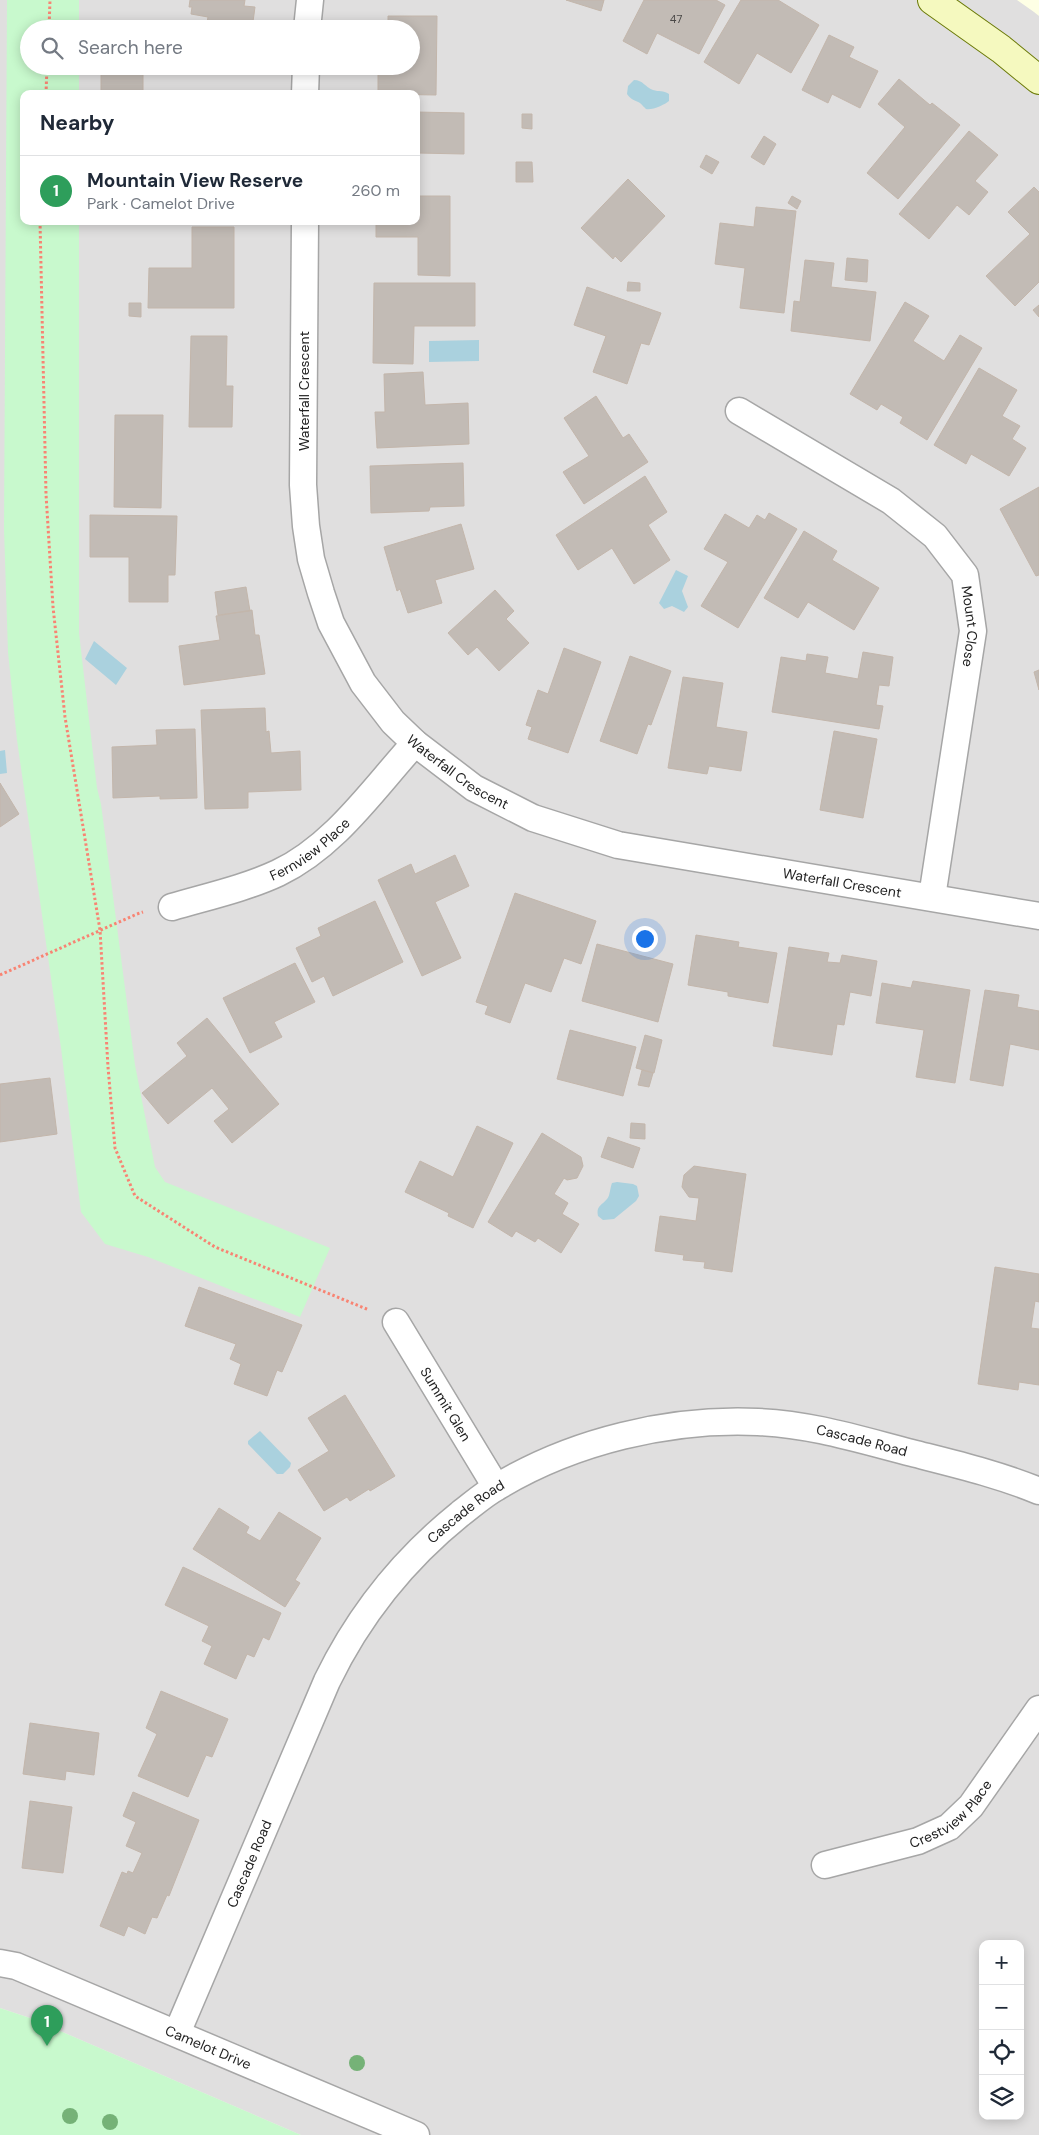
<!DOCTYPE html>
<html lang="en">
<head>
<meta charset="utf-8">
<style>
	body { margin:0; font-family:"DM Sans",sans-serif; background:#f6f6f7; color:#1f2937 }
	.controls { position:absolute; right:15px; bottom:15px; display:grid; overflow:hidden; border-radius:10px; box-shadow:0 2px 12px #0003 }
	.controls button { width:45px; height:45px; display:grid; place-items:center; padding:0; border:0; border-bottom:1px solid #e0e1e3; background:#fff; color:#1f2937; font:25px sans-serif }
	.you { position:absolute; left:644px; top:938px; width:18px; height:18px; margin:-12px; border:4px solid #fff; border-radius:50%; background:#1a73e8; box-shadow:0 0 0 8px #1a73e833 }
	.badge { display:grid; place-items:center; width:32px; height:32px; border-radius:50%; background:#d00803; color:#fff; font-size:16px; font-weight:700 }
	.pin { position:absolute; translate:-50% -41px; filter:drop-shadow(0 1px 2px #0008) }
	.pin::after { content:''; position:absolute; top:26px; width:18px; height:15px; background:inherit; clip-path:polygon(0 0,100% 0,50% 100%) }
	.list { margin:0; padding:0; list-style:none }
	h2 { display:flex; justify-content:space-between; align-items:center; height:65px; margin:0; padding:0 20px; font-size:21px }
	h2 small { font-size:16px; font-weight:400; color:#747a83 }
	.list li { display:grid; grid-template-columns:32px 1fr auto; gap:15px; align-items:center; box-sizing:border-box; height:70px; padding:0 20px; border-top:1px solid #e0e1e3 }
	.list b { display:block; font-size:19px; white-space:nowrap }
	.list p { margin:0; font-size:16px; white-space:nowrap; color:#747a83 }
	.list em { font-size:16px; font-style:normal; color:#747a83 }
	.icon { flex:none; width:28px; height:28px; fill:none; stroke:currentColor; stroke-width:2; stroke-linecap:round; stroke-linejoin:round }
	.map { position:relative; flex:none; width:1039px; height:2135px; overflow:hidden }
	.search { position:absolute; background:#fff; box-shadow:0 2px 12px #0003; left:20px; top:20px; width:400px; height:55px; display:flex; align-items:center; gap:12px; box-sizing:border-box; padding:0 18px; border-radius:28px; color:#747a83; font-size:19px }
	.panel { position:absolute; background:#fff; box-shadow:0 2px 12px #0003; left:20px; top:90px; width:400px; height:135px; border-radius:10px }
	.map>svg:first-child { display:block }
	.residential { fill:#e0dfdf; fill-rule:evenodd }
	.education { fill:#feffe5 }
	.park { fill:#c8f9cd }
	.water { fill:#aad1de }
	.building { fill:#c2bbb5; stroke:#c3b6ab }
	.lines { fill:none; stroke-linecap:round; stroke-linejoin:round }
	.street-casing { stroke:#a6a6a6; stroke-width:29 }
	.secondary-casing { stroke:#6b7a07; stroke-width:30 }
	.path { stroke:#f88473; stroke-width:3; stroke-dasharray:2.5 2.5; stroke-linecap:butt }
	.street { stroke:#fff; stroke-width:26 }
	.secondary { stroke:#f5f9bf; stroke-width:28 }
	.tree { fill:#75b277 }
	.labels { text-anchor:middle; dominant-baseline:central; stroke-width:4; stroke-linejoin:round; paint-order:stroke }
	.number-label { font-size:11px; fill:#4a4847 }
	.street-label { font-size:14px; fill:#222; stroke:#fff }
</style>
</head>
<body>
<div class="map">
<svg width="1039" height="2135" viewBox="0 0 1039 2135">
	<rect width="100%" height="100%" fill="#f2efe9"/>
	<path class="residential" d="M0,0H1039V2135H301L30,2018L0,2008ZM29,29H411V66H29ZM24,94H416V221H24ZM983,1944H1020V2116H983Z"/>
	<path class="education" d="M1017,0H1039V16L1034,12Z"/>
	<path class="park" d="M7,0H79V29H29V66H79V94H24V221H79V633L97,788L101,804L135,1065L155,1167L165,1182L330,1248L300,1317L148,1257L105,1244L81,1212L61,1048L17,740L8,652L4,529Z
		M0,2008L30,2018L301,2135H0Z"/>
	<path class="water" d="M634,80C643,80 645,87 653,90C659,92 663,90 669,94V101C666,104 651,111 646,109C646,109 641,104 640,103C635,100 631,100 627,94L628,86Z
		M479,340V361L429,362V341Z
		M676,570L688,576L682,591L688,607L684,612L672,606L664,609L659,603Z
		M94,641L127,668L116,685L85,659Z
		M5,750L7,773L0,774V751Z
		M617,1182L633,1184L637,1186L639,1196L636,1201L614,1219L603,1220L598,1216C596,1206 601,1206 607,1199C610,1196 610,1188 612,1183Z
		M260,1431L291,1463L290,1467L283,1474H277L248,1444V1441Z"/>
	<path class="building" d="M190,0H245L244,6L255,7L252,29L206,28L208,17L191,14L192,7H189Z
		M566,0H604L601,11Z
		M644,0H716L725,5L699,54L657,33L647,54L623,41Z
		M741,0H778L819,25L791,73L757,53L739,84L704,62Z
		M388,16H437L436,95L378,94V66H411V29H388Z
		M102,22H174V29H101Z
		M829,35L854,47L849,57L878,71L860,108L832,94L828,103L802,90Z
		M101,66H173V72H143V94H101Z
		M899,79L930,105L932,103L960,125L898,199L867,173L905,127L878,104Z
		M81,91H94V94H81Z
		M416,112L464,113V154L418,153L417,188Z
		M522,114H532V129L522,128Z
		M969,131L998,155L975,181L988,192L969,215L957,205L929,239L899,214Z
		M764,136L776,144L764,165L751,157Z
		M706,155L719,162L712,174L700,167Z
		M516,162H532L533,182H516Z
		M628,179L665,216L621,262L615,256L613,259L581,228Z
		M1034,187L1039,192V282L1015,306L986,276L1030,234L1008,212Z
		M416,196H450V276L418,275V237H376V221H416Z
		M792,196L801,201L797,209L788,203Z
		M756,207L796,211L784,313L740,308L745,268L715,264L720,223L754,227Z
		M192,227H234V308H148L149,268H192Z
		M847,258L868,260L867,282L845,280Z
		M805,260L834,263L831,287L876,292L870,341L791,331L794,301L800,302Z
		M628,282L640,283V291H627Z
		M374,283H475V326H414L413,364L373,363Z
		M587,287L661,313L649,345L641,343L627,384L593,372L606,336L574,325Z
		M905,302L929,316L913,341L944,361L960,335L982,348L927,440L900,423L903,417L881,404L877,410L850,394Z
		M129,303H141V317L129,316Z
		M1039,305V317L1033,310Z
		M191,336H227L226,386H233L232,427H189Z
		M979,368L1017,390L1002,416L1020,426L1012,439L1026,448L1009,476L971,454L966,464L934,445Z
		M423,372L425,405L468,403L469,444L377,448L375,412H385L384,374Z
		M596,396L623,438L629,434L648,462L584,504L563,472L589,456L564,418Z
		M115,415H163L161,508L114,507Z
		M463,463L464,506L430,507L429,511L371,513L370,466Z
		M645,476L667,512L648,525L670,560L634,584L612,548L578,570L556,535Z
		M1039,487V575L1036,576L1000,509Z
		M769,513L797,529L738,628L701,606L728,562L704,549L725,514L749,528L757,515L765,520Z
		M90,515L177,516L175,575H168V602H129V557H90Z
		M461,524L474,569L435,580L442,603L408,613L400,589L397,591L384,547Z
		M804,531L837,551L832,560L879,588L854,630L808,602L798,618L764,598Z
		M246,587L250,611L218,615L215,592Z
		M495,590L514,611L506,619L529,643L499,671L477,647L468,655L448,633Z
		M252,610L255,635H259L265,674L184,685L179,646L220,640L216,616Z
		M564,648L601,662L568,753L528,739L532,727L526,725L538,690L548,694Z
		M863,652L893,657L889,686L879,685L876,705L883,706L879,729L772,712L781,657L806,661L807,654L828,657L825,673L858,679Z
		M630,656L671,671L651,725L648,724L637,754L600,741Z
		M1039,670V690L1034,672Z
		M683,677L723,683L716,727L747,732L741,771L709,766L707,774L668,768Z
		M265,708L266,732L269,731L271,753L300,751L301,790L248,792V808L205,809L201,710Z
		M195,729L197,798L160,799V796L113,798L112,747L157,745L156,730Z
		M834,731L877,739L863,818L820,810Z
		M0,783L19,814L0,827Z
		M455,855L469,886L435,902L461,958L422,976L378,880L411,864L415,874Z
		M515,893L596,921L581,964L564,958L551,992L525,983L510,1023L485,1014L488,1006L476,1002Z
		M375,901L403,962L333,996L324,976L312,982L296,948L321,936L318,928Z
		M696,935L739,942L738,947L777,953L768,1003L728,996V992L688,985Z
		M597,944L673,964L658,1022L582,1001Z
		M789,947L829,953L827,962L840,963L842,955L877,961L871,996L850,992L844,1025L837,1024L832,1055L773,1046Z
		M295,963L315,1002L274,1022L282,1037L250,1053L223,998Z
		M913,981L970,990L955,1083L916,1077L924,1030L876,1023L882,983L911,988Z
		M985,990L1019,995L1017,1007L1039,1011V1050L1010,1044L1003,1086L970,1080Z
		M207,1018L279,1104L232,1143L214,1121L229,1109L212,1088L168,1124L142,1093L187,1056L177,1043Z
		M570,1030L636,1047L623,1096L557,1079Z
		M645,1035L662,1040L654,1073L636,1068Z
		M642,1070L653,1073L649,1087L638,1085Z
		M50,1078L57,1134L0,1142V1084Z
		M631,1123L645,1124V1139L630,1138Z
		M477,1126L513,1143L473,1228L448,1216L449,1213L405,1192L420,1161L453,1177Z
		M542,1133L581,1157L583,1166L577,1178L567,1180L564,1178L554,1194L568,1203L562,1214L579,1224L561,1253L538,1238L535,1242L516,1231L512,1237L488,1222Z
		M608,1137L640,1148L633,1168L601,1157Z
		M694,1166L746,1174L732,1272L704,1268L705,1262L683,1260L684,1255L655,1251L660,1216L696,1221L699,1198L689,1197L682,1187L684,1175Z
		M995,1267L1039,1274V1302L1035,1301L1031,1328L1039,1329V1385L1019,1382L1018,1390L978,1384Z
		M199,1287L302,1325L282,1372L277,1370L267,1396L234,1384L241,1364L230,1359L236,1344L185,1326Z
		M345,1395L395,1476L370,1491L369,1489L350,1501L347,1497L324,1511L298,1470L329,1451L308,1418Z
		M219,1508L249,1527L246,1533L260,1541L279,1512L321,1538L295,1580L300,1583L285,1607L193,1549Z
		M183,1567L281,1613L269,1640L263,1637L254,1657L247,1654L236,1679L204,1664L212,1646L202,1641L209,1626L165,1605Z
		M161,1691L228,1719L212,1757L206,1755L188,1797L138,1776L157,1734L146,1728Z
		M30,1723L99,1733L94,1775L66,1771L65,1780L23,1774Z
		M133,1792L199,1820L169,1896L167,1895L157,1918L152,1917L145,1934L128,1926L124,1936L100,1926L122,1872L127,1874L128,1871L133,1873L142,1853L126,1846L136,1822L123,1816Z
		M30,1801L72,1807L63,1873L22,1868Z"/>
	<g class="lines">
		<g class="street-casing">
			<g id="street">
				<path d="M307,29L310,0"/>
				<path d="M305,94L306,66"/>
				<path id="s1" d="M305,221L303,485L306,526L311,559L321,593L331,623L363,683L393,722L415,743L474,788L533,818L618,845L1039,916"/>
				<path id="s2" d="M739,411L891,501L935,536L965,575L973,631L932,897"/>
				<path id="s3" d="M172,907C206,897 246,888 278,873C335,846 373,789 415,743"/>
				<path id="s4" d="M396,1322L496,1487"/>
				<path id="s5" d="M825,1865L918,1841L949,1827L971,1806L1039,1709"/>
				<path id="s6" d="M0,1963L16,1966L416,2135"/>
				<path id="s7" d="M177,2033L327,1681C359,1615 403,1560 460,1514C472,1505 484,1494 497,1487C573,1441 670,1418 758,1422C811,1424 861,1440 912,1453C955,1464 998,1474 1039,1491"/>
			</g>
		</g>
		<g class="secondary-casing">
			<path id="secondary" d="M932,0L1001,49L1039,80"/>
		</g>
		<path class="path" d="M49,29L50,0
			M46,94L47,66
			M40,221L46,494L53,607L65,717L100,930L108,1067L115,1148L135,1196L215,1247L369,1310
			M0,975L137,914L143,912"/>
		<use href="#street" class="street"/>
		<use href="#secondary" class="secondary"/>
	</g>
	<g class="tree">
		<circle cx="357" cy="2063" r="8"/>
		<circle cx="70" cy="2116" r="8"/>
		<circle cx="110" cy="2122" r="8"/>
	</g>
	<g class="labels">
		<g class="number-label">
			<text x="676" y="19">47</text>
		</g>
		<g class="street-label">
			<text transform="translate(304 391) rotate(-90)">Waterfall Crescent</text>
			<text stroke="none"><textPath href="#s2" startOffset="334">Mount Close</textPath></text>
			<text stroke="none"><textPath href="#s1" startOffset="605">Waterfall Crescent</textPath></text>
			<text stroke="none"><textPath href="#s3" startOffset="151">Fernview Place</textPath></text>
			<text stroke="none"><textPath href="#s1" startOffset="1010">Waterfall Crescent</textPath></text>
			<text stroke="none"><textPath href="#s4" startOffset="96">Summit Glen</textPath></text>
			<text stroke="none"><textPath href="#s7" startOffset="1022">Cascade Road</textPath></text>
			<text stroke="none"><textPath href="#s7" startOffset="604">Cascade Road</textPath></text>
			<text stroke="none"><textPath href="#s5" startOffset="139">Crestview Place</textPath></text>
			<text stroke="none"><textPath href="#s7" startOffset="184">Cascade Road</textPath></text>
			<text stroke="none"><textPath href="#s6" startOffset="225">Camelot Drive</textPath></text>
		</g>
	</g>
</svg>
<div class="controls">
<button>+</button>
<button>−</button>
<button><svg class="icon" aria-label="locate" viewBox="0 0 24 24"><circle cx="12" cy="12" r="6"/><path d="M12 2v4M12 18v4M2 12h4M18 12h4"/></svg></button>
<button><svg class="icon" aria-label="layers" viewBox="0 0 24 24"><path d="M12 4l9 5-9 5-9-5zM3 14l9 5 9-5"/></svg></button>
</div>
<div class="you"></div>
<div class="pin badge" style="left:47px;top:2046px;background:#2e9e5b">1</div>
<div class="search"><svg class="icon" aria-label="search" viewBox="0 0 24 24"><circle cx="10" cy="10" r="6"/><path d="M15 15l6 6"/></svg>Search here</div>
<section class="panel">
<h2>Nearby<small></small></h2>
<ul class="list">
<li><span class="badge" style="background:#2e9e5b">1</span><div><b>Mountain View Reserve</b><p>Park · Camelot Drive</p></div><em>260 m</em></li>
</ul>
</section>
</div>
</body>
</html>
